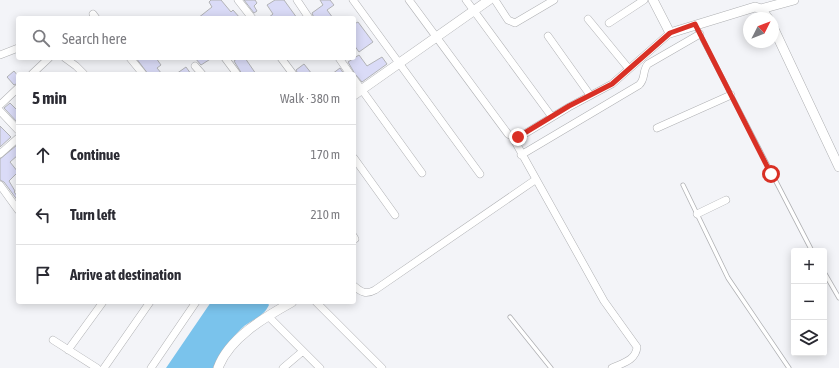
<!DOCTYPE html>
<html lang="en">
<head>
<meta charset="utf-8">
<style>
	body { margin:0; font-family:"Asap Condensed",sans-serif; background:#f7f7f7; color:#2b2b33 }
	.controls { position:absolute; right:12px; bottom:12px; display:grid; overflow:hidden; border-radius:4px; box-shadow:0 2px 10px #0003 }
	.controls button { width:36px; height:36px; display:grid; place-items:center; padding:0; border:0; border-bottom:1px solid #e1e1e2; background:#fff; color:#2b2b33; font:20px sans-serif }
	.compass { position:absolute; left:743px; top:12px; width:36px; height:36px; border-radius:50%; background:#fff; box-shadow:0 2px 10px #0003; rotate:48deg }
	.stop { position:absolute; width:12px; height:12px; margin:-9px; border:3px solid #d93025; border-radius:50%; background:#fff }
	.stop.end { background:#d93025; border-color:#fff; box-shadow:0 1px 4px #0008 }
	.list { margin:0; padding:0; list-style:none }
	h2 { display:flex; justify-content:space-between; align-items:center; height:52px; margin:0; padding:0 16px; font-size:17px }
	h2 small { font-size:13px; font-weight:400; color:#7c7c81 }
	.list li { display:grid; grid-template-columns:26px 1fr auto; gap:12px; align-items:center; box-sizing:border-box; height:60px; padding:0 16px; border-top:1px solid #e1e1e2 }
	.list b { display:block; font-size:15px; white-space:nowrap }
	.list em { font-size:13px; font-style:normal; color:#7c7c81 }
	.icon { flex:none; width:22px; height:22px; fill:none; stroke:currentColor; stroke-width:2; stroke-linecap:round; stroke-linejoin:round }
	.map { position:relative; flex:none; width:839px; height:368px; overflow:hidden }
	.search { position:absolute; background:#fff; box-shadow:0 2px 10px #0003; left:16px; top:16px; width:340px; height:44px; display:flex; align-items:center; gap:10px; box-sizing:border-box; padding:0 14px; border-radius:4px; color:#7c7c81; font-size:15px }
	.panel { position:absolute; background:#fff; box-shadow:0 2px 10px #0003; left:16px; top:72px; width:340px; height:232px; border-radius:4px }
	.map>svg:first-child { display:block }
	.water { fill:#7ac3ec }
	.building { fill:#dadbf7; stroke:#b2b3b6 }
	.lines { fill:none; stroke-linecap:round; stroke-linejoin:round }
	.lane-casing { stroke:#afb0b3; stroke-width:5 }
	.street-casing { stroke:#afb0b3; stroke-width:8 }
	.secondary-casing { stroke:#afb0b3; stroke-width:10 }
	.lane { stroke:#fff; stroke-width:3.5 }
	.street { stroke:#fff; stroke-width:7 }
	.secondary { stroke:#fff; stroke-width:9 }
	.route { stroke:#d93025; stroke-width:5 }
</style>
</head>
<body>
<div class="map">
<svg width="839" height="368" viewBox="0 0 839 368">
	<rect width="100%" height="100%" fill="#f3f4f8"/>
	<path class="water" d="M211,302H267L269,305C263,318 250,320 241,329C230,340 220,354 213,368H166Z"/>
	<path class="building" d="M211,0H221L231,12L233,10L240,18H198L212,7L209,2Z
		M244,0H255L257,3L254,6L257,11L254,13Z
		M275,0H284L297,18H268L273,14L267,5Z
		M320,0H330L334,5L327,10L333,18H314L312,13L323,5Z
		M358,22L373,42L359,52L354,45V24Z
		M359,55L367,66L382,57L387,64L362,82L355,74L348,62Z
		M136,58H156L161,65L157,68L162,74H148Z
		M195,58H212L201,65Z
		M238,58H245L256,74H242L234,61Z
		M304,64L312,74H298L296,70Z
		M186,67L191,74H176Z
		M340,68L344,74H332Z
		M14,71L18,76V83L14,85L7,77Z
		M10,103L18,111L16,113L18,115V123L4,108Z
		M0,126L11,137L0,147Z
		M17,145L18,155L10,162L18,172L9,181L15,191L14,192L18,197V201L4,182L0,180V159Z"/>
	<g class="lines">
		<g class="lane-casing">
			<path id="lane" d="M696,27L812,251
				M683,185L728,278L789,368
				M824,272L839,298
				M510,317L551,368"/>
		</g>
		<g class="street-casing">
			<path id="street" d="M238,0L252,18
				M297,0L309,18
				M353,0L480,174
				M409,0L508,134L515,138L521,136L569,107L612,84L670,33
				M466,0L552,117
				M495,0L508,20L515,23L554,0
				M93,14L96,18
				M588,19L629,69
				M609,23L644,0
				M548,36L590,95
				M0,55L18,48
				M65,58L76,66L84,74
				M130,58L143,74
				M225,58L237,74
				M281,58L293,74
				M339,58L350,74
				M195,66L202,74
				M32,74L49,58
				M354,79L422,173
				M0,105L18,88
				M0,111L18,130
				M657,128L731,95
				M512,136L604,301L637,347C636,360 623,363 612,368
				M0,154L18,138
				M521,155L639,85C646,79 642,70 648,64L700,34
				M354,158L395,215
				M0,185L18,210
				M697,214L726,200
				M354,237L355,239
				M354,286C361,292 366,295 375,290L535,180
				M316,302L382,368
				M269,317L320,368
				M53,340L97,368
				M68,350L103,302
				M104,368L150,302
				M151,368L196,302
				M283,368L303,351"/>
		</g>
		<g class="secondary-casing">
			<path id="secondary" d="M653,0L670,33L755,7L761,9L768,18
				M761,9L794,0
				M773,27L839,167
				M354,95L489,0
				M218,368C229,338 265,317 292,302"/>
		</g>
		<use href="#lane" class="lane"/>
		<use href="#street" class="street"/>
		<use href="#secondary" class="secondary"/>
	</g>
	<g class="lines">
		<path class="route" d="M518,137L569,106L612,84L670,33L695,24L771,174"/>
	</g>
</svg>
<div class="controls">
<button>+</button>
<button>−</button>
<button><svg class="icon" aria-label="layers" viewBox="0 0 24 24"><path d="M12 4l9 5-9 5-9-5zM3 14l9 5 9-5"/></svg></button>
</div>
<svg class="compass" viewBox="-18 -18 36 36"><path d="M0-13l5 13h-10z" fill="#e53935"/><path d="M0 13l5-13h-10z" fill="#7c7c81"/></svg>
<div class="stop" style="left:771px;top:174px"></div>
<div class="stop end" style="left:518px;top:137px"></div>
<div class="search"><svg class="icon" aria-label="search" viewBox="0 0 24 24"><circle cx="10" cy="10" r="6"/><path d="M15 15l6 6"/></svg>Search here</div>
<section class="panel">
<h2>5 min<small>Walk · 380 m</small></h2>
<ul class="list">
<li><svg class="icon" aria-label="ahead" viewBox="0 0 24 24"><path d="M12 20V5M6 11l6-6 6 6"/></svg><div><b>Continue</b></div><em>170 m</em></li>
<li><svg class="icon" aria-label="left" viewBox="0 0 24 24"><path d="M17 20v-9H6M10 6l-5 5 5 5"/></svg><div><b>Turn left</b></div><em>210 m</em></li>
<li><svg class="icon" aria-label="arrive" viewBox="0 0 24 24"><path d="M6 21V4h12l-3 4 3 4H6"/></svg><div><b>Arrive at destination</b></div></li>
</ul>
</section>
</div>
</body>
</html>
